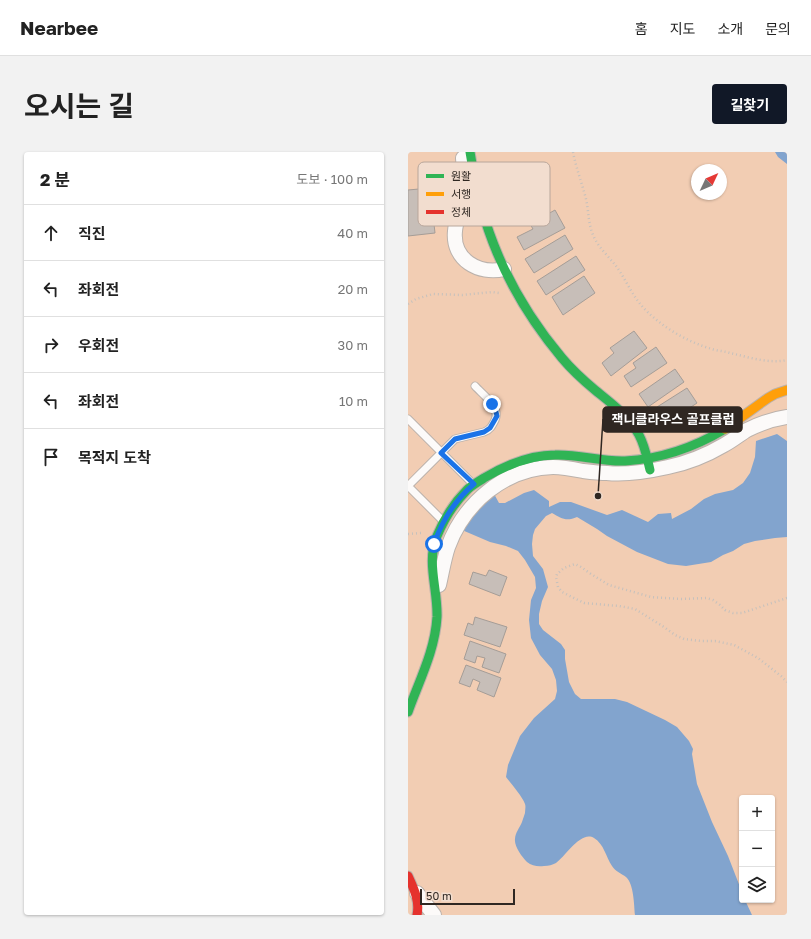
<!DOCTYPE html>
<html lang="ko">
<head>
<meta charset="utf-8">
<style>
	body { margin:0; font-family:"Golos Text","Noto Sans KR",sans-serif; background:#f2f2f2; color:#222 }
	.controls { position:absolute; right:12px; bottom:12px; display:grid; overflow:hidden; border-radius:4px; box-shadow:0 1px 3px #0004 }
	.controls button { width:36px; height:36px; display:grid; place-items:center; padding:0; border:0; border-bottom:1px solid #e0e0e0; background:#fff; color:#222; font:20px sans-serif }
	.compass { position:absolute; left:283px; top:12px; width:36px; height:36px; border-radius:50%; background:#fff; box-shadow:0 1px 3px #0004; rotate:46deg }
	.scale { position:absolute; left:12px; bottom:10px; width:95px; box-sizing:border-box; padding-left:4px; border:2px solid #2f2722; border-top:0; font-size:11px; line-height:14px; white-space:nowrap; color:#2f2722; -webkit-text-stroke:3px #f2ddcf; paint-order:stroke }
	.stop { position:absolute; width:12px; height:12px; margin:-9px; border:3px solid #1a73e8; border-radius:50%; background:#fff }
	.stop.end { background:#1a73e8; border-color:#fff; box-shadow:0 1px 4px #0008 }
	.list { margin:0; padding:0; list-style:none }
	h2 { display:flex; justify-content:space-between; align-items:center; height:52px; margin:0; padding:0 16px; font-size:17px }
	h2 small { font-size:13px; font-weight:400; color:#767676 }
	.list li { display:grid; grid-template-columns:26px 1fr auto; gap:12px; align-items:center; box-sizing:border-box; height:56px; padding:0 16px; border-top:1px solid #e0e0e0 }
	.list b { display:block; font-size:15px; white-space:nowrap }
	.list em { font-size:13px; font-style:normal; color:#767676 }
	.icon { flex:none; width:22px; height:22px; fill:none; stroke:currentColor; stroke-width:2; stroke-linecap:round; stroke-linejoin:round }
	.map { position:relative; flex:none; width:379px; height:763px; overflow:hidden; border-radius:4px }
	header { display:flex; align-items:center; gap:24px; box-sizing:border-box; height:56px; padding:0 20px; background:#fff; border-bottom:1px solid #e0e0e0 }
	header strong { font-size:19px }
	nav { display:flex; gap:22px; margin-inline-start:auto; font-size:14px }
	.intro { display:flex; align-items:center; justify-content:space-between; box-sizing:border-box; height:96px; padding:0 24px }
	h1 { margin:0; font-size:28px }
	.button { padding:10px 18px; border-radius:4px; background:#111827; color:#fff; font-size:14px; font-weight:700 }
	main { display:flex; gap:24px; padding:0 24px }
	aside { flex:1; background:#fff; border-radius:4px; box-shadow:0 1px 3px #0004 }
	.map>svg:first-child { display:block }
	.green { fill:#f2cdb3; fill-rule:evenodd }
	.water { fill:#82a4ce }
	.building { fill:#c7beb8; stroke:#a59d97 }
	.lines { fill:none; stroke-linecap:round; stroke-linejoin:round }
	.lane-casing { stroke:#bbb2ac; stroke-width:9 }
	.street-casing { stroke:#bbb2ac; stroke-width:16 }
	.fast-casing { stroke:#bbb2ac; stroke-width:11 }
	.slow-casing { stroke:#bbb2ac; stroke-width:11 }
	.jam-casing { stroke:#bbb2ac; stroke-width:11 }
	.path { stroke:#c5c1bd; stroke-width:2.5; stroke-dasharray:1 3; stroke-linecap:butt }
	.lane { stroke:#fcfaf9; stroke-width:7 }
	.street { stroke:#fcfaf9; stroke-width:14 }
	.fast { stroke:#30b455; stroke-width:9 }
	.slow { stroke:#ff9f0a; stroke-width:9 }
	.jam { stroke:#e5322d; stroke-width:9 }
	.route { stroke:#1a73e8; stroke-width:5 }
	.key { fill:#f2ddcf; stroke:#b8a69b; stroke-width:1 }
	.key-label { font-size:11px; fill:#2f2722 }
	.leader { fill:none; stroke:#2f2722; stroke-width:1.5 }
	.callout-dot { fill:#2f2722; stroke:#f2ddcf; stroke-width:1.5 }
	.callout { fill:#2f2722; stroke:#2f2722; stroke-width:1.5 }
	.callout-label { font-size:13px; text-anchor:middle; font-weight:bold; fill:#fff }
</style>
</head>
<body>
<header>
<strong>Nearbee</strong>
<nav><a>홈</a><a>지도</a><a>소개</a><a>문의</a></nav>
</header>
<div class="intro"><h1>오시는 길</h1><a class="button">길찾기</a></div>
<main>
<aside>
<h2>2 분<small>도보 · 100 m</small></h2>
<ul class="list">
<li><svg class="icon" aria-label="ahead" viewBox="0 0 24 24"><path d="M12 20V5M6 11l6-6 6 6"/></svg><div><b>직진</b></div><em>40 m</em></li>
<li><svg class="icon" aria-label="left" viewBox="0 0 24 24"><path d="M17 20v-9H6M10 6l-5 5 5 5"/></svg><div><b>좌회전</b></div><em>20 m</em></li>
<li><svg class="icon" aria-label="right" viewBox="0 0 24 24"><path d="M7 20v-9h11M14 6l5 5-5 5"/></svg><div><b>우회전</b></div><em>30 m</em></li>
<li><svg class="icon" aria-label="left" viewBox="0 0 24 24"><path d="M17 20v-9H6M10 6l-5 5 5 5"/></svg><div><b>좌회전</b></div><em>10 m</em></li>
<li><svg class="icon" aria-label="arrive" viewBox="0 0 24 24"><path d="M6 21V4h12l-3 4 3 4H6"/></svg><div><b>목적지 도착</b></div></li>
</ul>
</aside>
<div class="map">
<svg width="379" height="763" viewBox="0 0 379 763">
	<rect width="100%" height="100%" fill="#eaded7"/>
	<path class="green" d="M0,0H379V763H0ZM289,18H313V42H289ZM334,646H364V748H334Z"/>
	<path class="water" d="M367,0H379V12L370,5Z
		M369,282L379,289V385L367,386L347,389L336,392L325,399L315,403L303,410L278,414L260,412L229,400L199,384L189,377L169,365C158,370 153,366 144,361L138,364L127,377L125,383L124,392L125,404L135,417L140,435L134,449L131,462V472L135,478L153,492L157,498V507L161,530L167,542L173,547H207L219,550L257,568L269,575L281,589L285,597L284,602L289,632L304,670L320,704L334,740V748H337L344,763H227C226,753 226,732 218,725C214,722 207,719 204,714C198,705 196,692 186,686C173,678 157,705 148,711C144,713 141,714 136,714C130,715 124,714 119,710C114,705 106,694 107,687C107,681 112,675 114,670C115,667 116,664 117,661C117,658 118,655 117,652C114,644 104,633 98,625L100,613L112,584L126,566L147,547L149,539L148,528L144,517L132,503L123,486L121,468L123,448L128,436L127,425L117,408L110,399L98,394L82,390L54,378L85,340L91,351H97L116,341L126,338L141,349V355L152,350H163L199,363L214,358L240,370L250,362L263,361L264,367L283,357L296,347L307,342L325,338L335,331L342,321L347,305L348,289Z"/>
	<path class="building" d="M22,36L27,81L0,84V38Z
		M147,58L157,76L116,98L109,85L125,77L122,72Z
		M157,83L165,97L126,121L117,107Z
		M168,104L177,118L138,143L129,129Z
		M176,124L187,141L155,163L144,145Z
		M226,179L239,196L203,224L194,211L206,201L202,196Z
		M248,195L259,211L223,235L216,224L228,216L225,211Z
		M267,217L276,230L240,255L231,242Z
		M279,236L289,251L259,271L249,255Z
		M81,418L99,425L92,444L61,432L65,420L78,424Z
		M67,465L99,475L92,495L56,483L60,471L65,473Z
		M62,489L98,502L91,521L74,515L77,506L69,504L67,511L56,507Z
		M58,513L93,526L86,545L69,538L72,530L65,527L62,535L51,531Z"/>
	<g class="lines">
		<g class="lane-casing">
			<path id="lane" d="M0,267L65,332
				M0,334L47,287L76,280C82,278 84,274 87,268C93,255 75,243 67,234
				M0,334L34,368"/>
		</g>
		<g class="street-casing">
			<path id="street" d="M55,6C56,19 57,31 55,43C54,56 48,67 47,79C44,108 71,123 96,117
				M31,433C34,420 36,407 40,395C56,351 97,316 145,315C155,315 165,317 175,319C183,320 191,321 199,321C217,323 242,319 260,315C279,311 299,303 316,293C324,289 331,283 339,278C351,272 365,267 379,265
				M9,741L26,763"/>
		</g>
		<g class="fast-casing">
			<path id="fast" d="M62,0C65,18 68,36 73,54C88,109 117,162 154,206C164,218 175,228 187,238C203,251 221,264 231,283C237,294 239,306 242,318
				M0,560C11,529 27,499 29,465C30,437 18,410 29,384C36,367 46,351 59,338C64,333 70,330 76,326C98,313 121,303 147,303C171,302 193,310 217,309C252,307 287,295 317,277"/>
		</g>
		<g class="slow-casing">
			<path id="slow" d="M317,277L360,246L367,242L379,238"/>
		</g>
		<g class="jam-casing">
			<path id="jam" d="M0,724C6,737 12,749 9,763"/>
		</g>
		<path class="path" d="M165,0C168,16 174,31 178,47C181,60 180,73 186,85C191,96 201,105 208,114C217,126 223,141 233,153C250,173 279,190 304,197C310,199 316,199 322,201C340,205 361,212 379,208
			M0,152L8,147L25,142L54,143L84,140L91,141
			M0,382L13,381
			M379,446L334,461H325L317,458L312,453L305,448L299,446L273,447L243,445L201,433L183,422L173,415L167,412L156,416L149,422L148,425L150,435L154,440L176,451L211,454L227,457L256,475L267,483L276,487L293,489H307L326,493L350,506L373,524L379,530"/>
		<use href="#lane" class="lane"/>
		<use href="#street" class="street"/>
		<use href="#fast" class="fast"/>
		<use href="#slow" class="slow"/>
		<use href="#jam" class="jam"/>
	</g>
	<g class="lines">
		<path class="route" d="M26,392C34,369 47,348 66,332L33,301L47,287L76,280L82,276L89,264L87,256L84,252"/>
	</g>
	<rect x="10" y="10" width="132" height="64" rx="6" class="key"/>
	<rect x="18" y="22" width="18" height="4" fill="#30b455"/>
	<rect x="18" y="40" width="18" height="4" fill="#ff9f0a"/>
	<rect x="18" y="58" width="18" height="4" fill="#e5322d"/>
	<g class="key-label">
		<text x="43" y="28">원활</text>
		<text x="43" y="46">서행</text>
		<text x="43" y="64">정체</text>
	</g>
	<path class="leader" d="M190 344L195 267"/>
	<circle class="callout-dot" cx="190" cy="344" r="4"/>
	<rect class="callout" x="195" y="255" width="139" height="25" rx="4"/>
	<g class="callout-label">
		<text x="265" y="272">잭니클라우스 골프클럽</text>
	</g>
</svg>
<div class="controls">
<button>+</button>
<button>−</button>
<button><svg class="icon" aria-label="layers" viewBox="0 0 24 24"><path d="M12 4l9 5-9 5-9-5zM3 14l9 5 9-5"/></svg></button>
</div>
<svg class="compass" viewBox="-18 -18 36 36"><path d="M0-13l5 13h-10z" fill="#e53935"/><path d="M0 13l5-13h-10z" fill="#767676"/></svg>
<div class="scale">50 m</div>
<div class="stop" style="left:26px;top:392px"></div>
<div class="stop end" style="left:84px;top:252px"></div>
</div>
</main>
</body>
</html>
